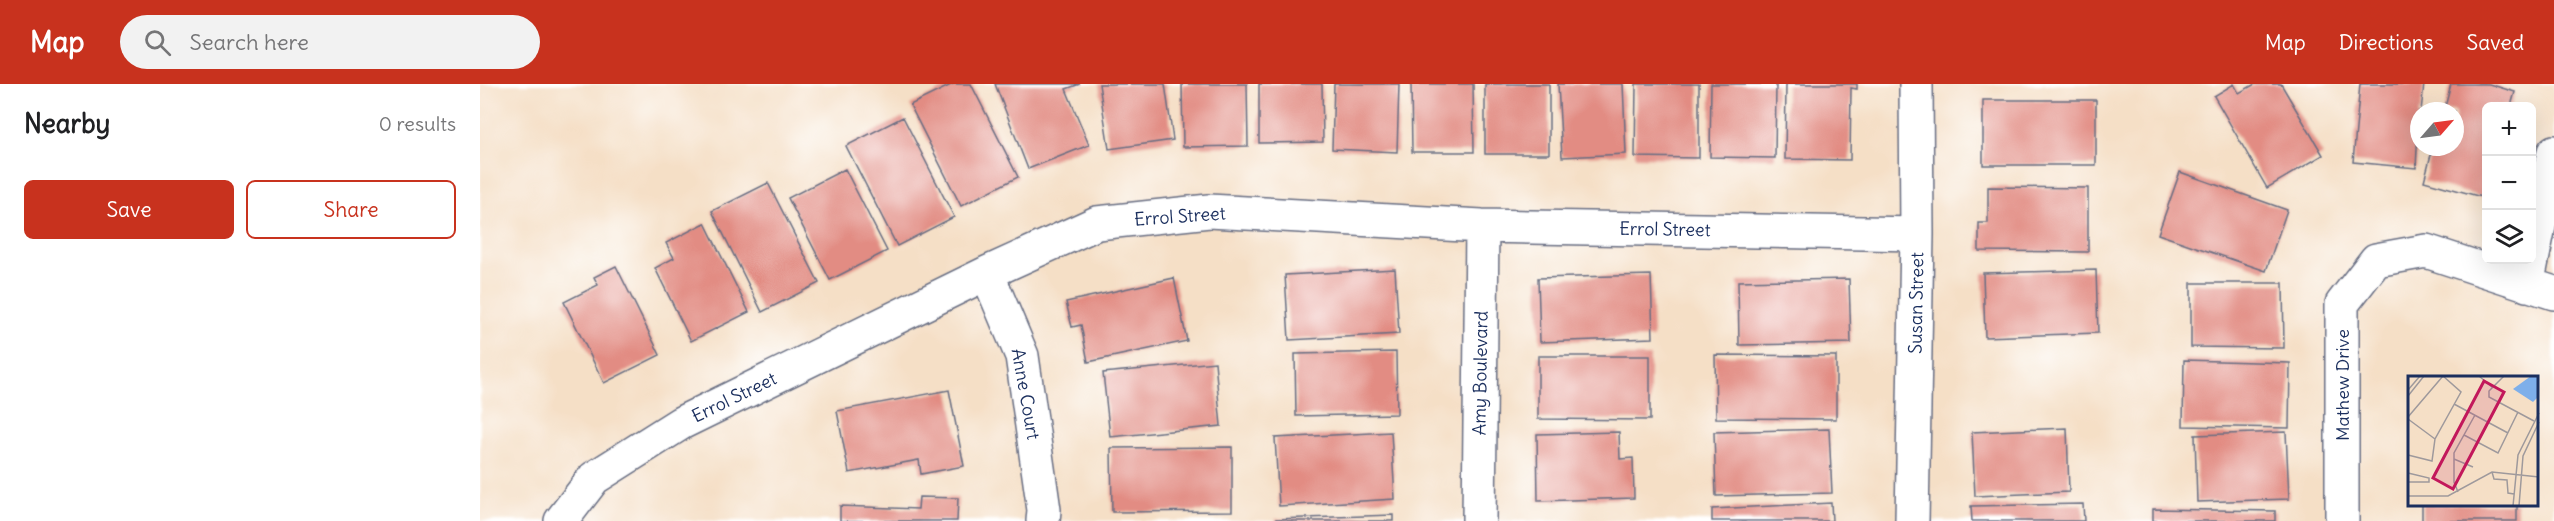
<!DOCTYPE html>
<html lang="en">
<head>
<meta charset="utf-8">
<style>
	body { margin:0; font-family:Delius,sans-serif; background:#f2f2f2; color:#202124 }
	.controls { position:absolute; right:18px; top:18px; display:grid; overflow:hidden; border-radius:9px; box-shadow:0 6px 24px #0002 }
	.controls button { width:54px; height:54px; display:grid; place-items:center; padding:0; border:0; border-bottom:2px solid #e0e0e0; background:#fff; color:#202124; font:30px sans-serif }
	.compass { position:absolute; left:1930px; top:18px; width:54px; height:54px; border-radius:50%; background:#fff; box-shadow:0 6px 24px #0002; rotate:62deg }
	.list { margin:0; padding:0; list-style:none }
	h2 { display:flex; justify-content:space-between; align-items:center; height:78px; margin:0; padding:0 24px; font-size:26px }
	h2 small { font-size:20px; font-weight:400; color:#757577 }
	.actions { display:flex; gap:12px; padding:18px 24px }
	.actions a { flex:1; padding:14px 0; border:2px solid #c8321e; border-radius:9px; text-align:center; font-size:21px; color:#c8321e }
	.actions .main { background:#c8321e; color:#fff }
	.icon { flex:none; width:33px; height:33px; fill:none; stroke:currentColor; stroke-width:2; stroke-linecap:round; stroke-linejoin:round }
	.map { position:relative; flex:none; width:2074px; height:437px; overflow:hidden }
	header { display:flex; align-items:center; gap:36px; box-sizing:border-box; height:84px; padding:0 30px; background:#c8321e; color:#fff }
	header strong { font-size:28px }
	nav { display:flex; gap:33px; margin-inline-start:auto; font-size:21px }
	.search { width:420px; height:54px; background:#f2f2f2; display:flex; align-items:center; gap:15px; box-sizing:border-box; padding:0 21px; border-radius:33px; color:#757577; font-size:22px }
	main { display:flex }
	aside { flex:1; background:#fff }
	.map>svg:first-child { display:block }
	.building { fill:#e28c83 }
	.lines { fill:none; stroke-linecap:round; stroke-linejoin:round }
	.street-casing { stroke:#676d82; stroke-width:36 }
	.street { stroke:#fff; stroke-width:33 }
	.labels { text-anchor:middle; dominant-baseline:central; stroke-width:6; stroke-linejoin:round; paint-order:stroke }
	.street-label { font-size:18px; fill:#1b2f5e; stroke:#fff }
	.inset-road { fill:none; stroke:#9e999c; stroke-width:1.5 }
	.view { fill:#c2185b; fill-opacity:0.15; stroke:#c2185b; stroke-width:3 }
	.inset-edge { fill:none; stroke:#1b2f5e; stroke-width:3 }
</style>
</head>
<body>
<header>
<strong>Map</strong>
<div class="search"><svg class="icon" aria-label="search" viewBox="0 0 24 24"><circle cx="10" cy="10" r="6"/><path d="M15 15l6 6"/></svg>Search here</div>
<nav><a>Map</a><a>Directions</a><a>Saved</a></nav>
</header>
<main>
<aside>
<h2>Nearby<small>0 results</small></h2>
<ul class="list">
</ul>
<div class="actions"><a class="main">Save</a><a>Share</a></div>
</aside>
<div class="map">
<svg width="2074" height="437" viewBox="0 0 2074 437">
	<rect width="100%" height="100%" fill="#fff"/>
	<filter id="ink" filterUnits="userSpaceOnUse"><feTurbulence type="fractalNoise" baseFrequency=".0167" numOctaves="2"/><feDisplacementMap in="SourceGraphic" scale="12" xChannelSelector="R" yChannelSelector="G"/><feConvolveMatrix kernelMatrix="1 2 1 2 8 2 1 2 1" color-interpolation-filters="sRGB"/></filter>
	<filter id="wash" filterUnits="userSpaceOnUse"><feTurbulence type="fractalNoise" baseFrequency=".008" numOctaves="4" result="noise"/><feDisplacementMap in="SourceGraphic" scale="24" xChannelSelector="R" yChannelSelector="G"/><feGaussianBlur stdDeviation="1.35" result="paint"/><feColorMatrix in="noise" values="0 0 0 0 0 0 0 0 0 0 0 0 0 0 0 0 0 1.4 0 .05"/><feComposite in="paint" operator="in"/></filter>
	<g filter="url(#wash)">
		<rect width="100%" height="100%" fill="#f5dfc6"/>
		<g id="blocks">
			<path class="building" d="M473,0H491L538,93L481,122L430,21Z
				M515,0H600L586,5L609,61L548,85Z
				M619,0H685L693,56L629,65Z
				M702,0H767L768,62L703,63Z
				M779,0H842L843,58L779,59Z
				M854,0H919L917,68L852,65Z
				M931,0H993L994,68H932Z
				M1005,0H1069V70H1005Z
				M1078,0H1143L1146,70L1082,73Z
				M1156,0H1219V74L1155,73Z
				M1231,0H1296L1295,74L1230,73Z
				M1306,0H1377V5L1371,4L1370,76L1305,75Z
				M1754,0L1759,9L1775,0H1801L1843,71L1787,104L1734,12Z
				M1880,0H1944L1941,27H1939L1936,84L1873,78Z
				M1971,0H2009L2035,8L2031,22H2006L2005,114L1944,97L1953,63H1975V27H1964Z
				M1503,16H1616V81H1503Z
				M423,33L474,133L417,162L366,62Z
				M365,85L407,167L350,196L308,114Z
				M1700,88L1807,126L1786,187L1678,150Z
				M288,99L339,199L282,228L232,127Z
				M1508,103L1608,104V168L1499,167V139H1508Z
				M225,139L269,228L211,257L175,184L194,174L186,159Z
				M136,182L180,271L124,299L84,218L118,201L114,193Z
				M915,185L919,250L809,256L805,191Z
				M1616,186L1618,249L1505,253L1503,189Z
				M1171,191L1173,254L1060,258L1058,194Z
				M694,194L707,257L608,278L601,241L592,243L586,218Z
				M1369,195L1371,259L1259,261L1258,197Z
				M1711,199H1803L1804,264L1711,263Z
				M916,268L917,330L816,332L815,270Z
				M1235,271L1356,272V335L1236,334Z
				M1058,272H1170V336L1058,335Z
				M1704,276L1810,279L1809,344L1703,342Z
				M735,278L741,342L630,353L623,289Z
				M469,306L484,382L441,390L439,376L369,389L357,327Z
				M1587,344L1589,408L1495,412L1492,348Z
				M1349,345L1352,409L1236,412L1234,348Z
				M911,348L915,415L799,422L795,354Z
				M1139,348L1140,375L1153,374L1154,414L1058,417L1057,350Z
				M1806,348L1809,415L1717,418L1715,351Z
				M752,363V427L632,428L631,364Z
				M439,413L478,414L477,437H360V422L438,425Z
				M1351,419L1352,437H1232V425Z
				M1603,420L1604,437H1492L1491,422Z
				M1942,420H2037V437H1942Z
				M1673,425L1795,427V437H1673Z
				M913,431V437H796V435Z"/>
		</g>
	</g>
	<g filter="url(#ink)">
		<use href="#blocks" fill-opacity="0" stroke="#676d82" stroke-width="1.5"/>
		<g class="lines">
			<g class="street-casing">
				<path id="street" d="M507,189L542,272L564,426L563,437
					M2047,201L2074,68
					M81,437L114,394L201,339L507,189L617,139L729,127L1002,142L1437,150
					M999,437L1002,142
					M1432,437L1437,150L1436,0
					M1862,437V220L1896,176L1946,167L2074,209"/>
			</g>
			<use href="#street" class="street"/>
		</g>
	</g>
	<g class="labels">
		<g class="street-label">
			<text transform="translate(700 132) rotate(-4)">Errol Street</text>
			<text transform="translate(1185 145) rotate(1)">Errol Street</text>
			<text transform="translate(1436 219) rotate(-89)">Susan Street</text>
			<text transform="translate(1000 289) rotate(-89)">Amy Boulevard</text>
			<text transform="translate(1862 301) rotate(-90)">Mathew Drive</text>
			<text transform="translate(546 310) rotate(80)">Anne Court</text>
			<text transform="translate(254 313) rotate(-26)">Errol Street</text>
		</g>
	</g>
	<g transform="translate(1928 292)">
		<rect width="130" height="130" fill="#f5dfc6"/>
		<path d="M123,0H130V21L125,26L105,13Z" fill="#7eafea"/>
		<path class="inset-road" d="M71,0L85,12M96,0L81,15V21L126,45M0,14L12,0M0,20L16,0M46,28L100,57M0,41L35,0M0,43L27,63M56,59L90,77L110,36M0,79L24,85L27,63L53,16L35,0M46,83L65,91M84,96L86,103L99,104L100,117L106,118M0,97L21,102V106H0M50,116L46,106V77L67,39M0,120H40L84,96L131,101M105,130L110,79L131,37M111,130L115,80L131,46"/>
		<path class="view" d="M76,5L96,16L45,113L25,102Z"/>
		<rect width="130" height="130" class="inset-edge"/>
	</g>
</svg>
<div class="controls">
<button>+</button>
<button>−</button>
<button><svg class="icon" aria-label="layers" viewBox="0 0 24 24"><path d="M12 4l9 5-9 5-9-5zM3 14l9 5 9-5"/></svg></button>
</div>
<svg class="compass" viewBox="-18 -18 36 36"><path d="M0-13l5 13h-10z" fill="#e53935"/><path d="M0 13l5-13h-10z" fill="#757577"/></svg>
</div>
</main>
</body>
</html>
